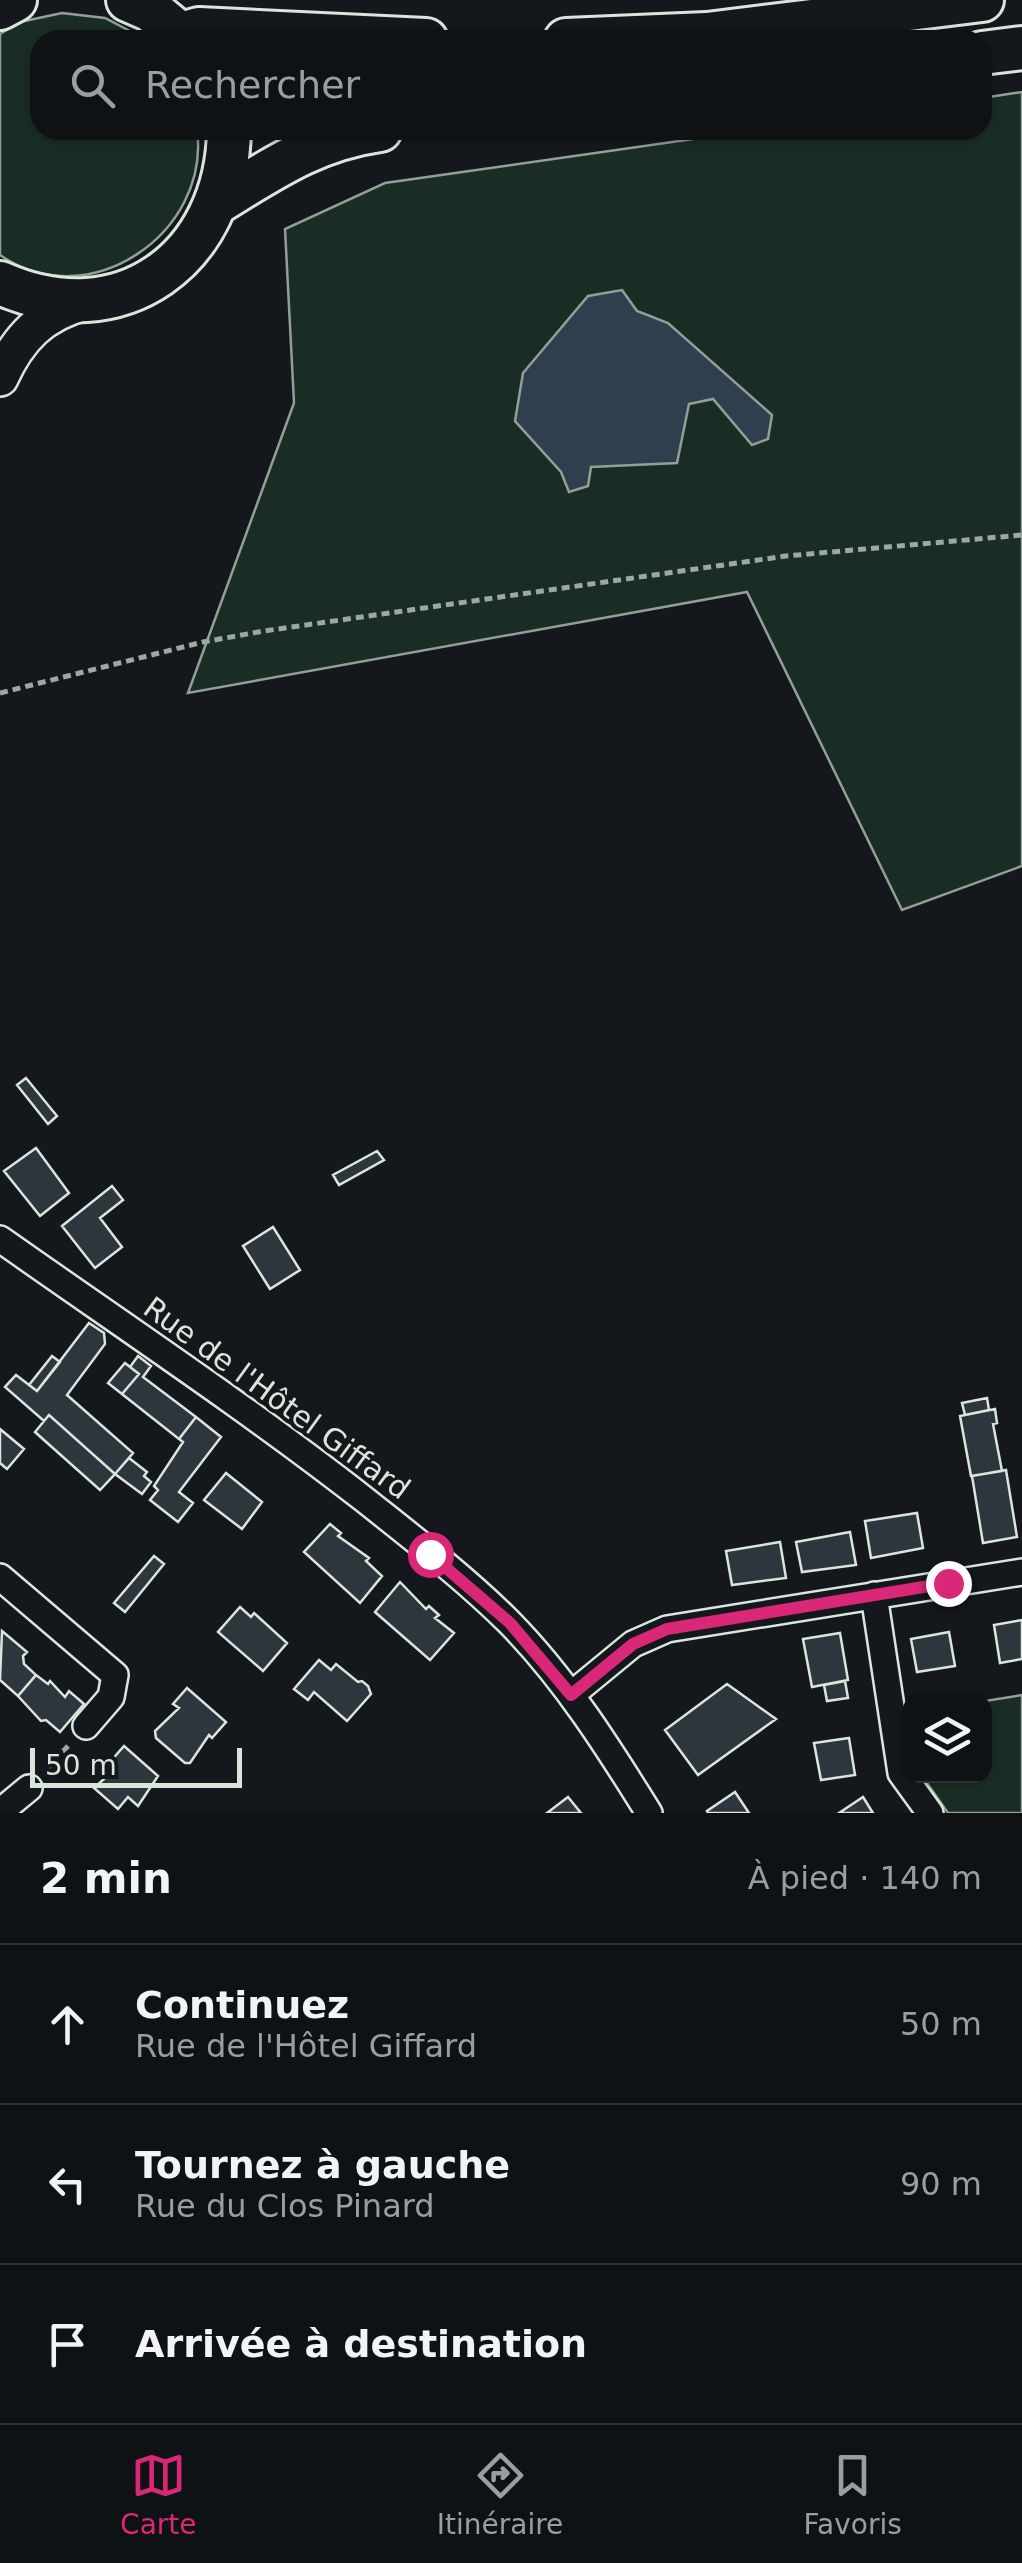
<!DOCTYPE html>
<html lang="fr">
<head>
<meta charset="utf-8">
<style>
	body { margin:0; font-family:"DejaVu Sans",sans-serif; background:#1d2022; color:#f1f3f6 }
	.controls { position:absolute; right:30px; bottom:30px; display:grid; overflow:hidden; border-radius:20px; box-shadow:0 2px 8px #0004 }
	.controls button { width:90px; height:90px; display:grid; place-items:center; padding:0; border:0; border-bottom:2px solid #2f3234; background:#0f1215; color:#f1f3f6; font:50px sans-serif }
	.scale { position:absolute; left:30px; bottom:25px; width:212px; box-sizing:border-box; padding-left:10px; border:5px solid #d8e6dc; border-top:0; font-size:28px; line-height:35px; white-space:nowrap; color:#d8e6dc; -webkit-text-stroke:8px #14181c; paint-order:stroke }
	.stop { position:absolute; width:30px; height:30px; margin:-22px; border:8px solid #db2777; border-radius:50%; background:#fff }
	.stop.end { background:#db2777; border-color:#fff; box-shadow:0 2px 10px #0008 }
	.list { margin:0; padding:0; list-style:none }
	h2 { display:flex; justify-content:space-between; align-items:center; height:130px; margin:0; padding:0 40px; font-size:42px }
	h2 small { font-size:32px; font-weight:400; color:#9b9ea0 }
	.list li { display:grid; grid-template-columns:65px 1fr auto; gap:30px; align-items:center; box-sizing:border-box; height:160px; padding:0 40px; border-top:2px solid #2f3234 }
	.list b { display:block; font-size:38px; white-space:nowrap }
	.list p { margin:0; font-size:32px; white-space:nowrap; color:#9b9ea0 }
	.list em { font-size:32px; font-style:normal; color:#9b9ea0 }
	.icon { flex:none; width:55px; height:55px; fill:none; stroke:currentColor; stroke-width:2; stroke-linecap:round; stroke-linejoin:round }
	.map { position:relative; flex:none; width:1022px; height:1813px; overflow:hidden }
	.search { position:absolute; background:#0f1215; box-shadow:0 2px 8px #0004; left:30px; right:30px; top:30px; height:110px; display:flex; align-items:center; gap:25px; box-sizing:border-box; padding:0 35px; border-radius:30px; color:#9b9ea0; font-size:38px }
	.sheet { height:610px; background:#0f1215 }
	nav { display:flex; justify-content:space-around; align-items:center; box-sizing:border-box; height:140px; border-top:2px solid #2f3234; background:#0f1215; font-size:28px; color:#9b9ea0 }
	nav a { display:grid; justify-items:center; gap:5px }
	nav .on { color:#db2777 }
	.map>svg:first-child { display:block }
	.green { fill:#1a2d24; stroke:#939e99; stroke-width:2.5 }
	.water { fill:#2f3f4d; stroke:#939e99; stroke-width:2.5 }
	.building { fill:#2c363c; stroke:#d8e6dc; stroke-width:2.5 }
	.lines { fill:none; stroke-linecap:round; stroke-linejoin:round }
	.minor-casing { stroke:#d8e6dc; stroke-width:30 }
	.secondary-casing { stroke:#d8e6dc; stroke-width:40 }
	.trunk-casing { stroke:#d8e6dc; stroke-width:48 }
	.path { stroke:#9da8a2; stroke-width:5; stroke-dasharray:8 5; stroke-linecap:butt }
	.minor { stroke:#14181c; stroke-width:25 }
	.secondary { stroke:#14181c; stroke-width:35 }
	.trunk { stroke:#14181c; stroke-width:42 }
	.route { stroke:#db2777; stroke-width:12 }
	.labels { text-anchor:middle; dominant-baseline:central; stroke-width:8; stroke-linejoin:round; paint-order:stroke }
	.street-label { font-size:30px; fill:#d8e6dc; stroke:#14181c }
</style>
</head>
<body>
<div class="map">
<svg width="1022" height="1813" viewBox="0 0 1022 1813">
	<rect width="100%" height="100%" fill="#14181c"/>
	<path class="green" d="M62,13L105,18L147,40H40V130H197C211,233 88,317 0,255V34L20,22Z
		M1022,92V866L902,910L747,592L188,693L294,403L285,229L385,183L756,130H982V98Z
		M1022,1695V1813H948L922,1776H984L985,1701Z"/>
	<path class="water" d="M622,290L637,311L668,323L772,415L768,439L752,445L713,399L689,404L677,463L591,467L588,486L569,492L561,472L515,421L523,373L588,296Z"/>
	<path class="building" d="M26,1078L57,1116L48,1124L17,1085Z
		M36,1148L69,1193L40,1216L4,1171Z
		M377,1151L384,1160L339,1185L333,1175Z
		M112,1186L123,1200L100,1218L122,1247L95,1268L62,1226Z
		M273,1227L300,1270L270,1289L243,1246Z
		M89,1323L104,1333L105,1344L67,1395L133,1453L115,1474L49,1415L44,1421L5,1387L16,1375L37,1391Z
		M52,1356L60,1362L37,1391L29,1385Z
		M138,1356L151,1366L143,1377L196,1417L179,1439L122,1394L139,1374L130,1367Z
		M125,1363L139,1374L122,1394L108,1383Z
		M987,1398L989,1410L965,1415L962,1403Z
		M995,1409L997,1423L993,1424L1002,1471L971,1476L960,1416Z
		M49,1415L115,1474L100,1490L35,1432Z
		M196,1417L221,1437L179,1492L193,1503L178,1522L150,1500L158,1490L154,1486L183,1442L179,1439Z
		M0,1429L24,1449L7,1469L0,1463Z
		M129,1458L147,1472L144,1476L151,1482L142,1494L115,1474Z
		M1006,1470L1017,1537L983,1543L972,1476Z
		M226,1473L262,1502L242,1529L204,1500Z
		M917,1513L923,1548L871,1558L865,1521Z
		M330,1524L341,1533L338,1536L369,1558L366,1561L382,1576L360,1603L304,1552Z
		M850,1532L856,1565L802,1572L796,1542Z
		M780,1542L786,1578L732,1585L726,1551Z
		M154,1556L164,1564L125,1612L114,1603Z
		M400,1582L426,1609L429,1606L439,1615L435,1618L454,1633L430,1660L375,1612Z
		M240,1607L251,1617L254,1613L287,1643L263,1671L218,1632Z
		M1022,1620V1659L1000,1663L994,1625Z
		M2,1631L27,1652L23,1656L24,1664L36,1675L18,1696L0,1680Z
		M949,1632L955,1666L917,1672L911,1639Z
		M840,1633L848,1680L812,1687L803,1639Z
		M319,1660L331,1670L336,1664L358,1682L362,1681L368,1686L371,1694L347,1721L314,1692L308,1700L294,1689Z
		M36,1675L48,1684L50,1681L65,1697L69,1691L84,1704L60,1732L46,1720L41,1721L18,1696Z
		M845,1681L848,1698L827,1701L824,1685Z
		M727,1684L776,1719L698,1775L665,1730Z
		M187,1688L226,1722L212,1738L209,1735L190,1763H185L156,1738L155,1731L179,1708L173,1704Z
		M849,1738L855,1775L821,1780L814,1743Z
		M124,1746L158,1776L138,1806L128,1797L118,1809L94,1788L116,1768L110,1762Z
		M735,1792L749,1813H708L707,1811Z
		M568,1797L581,1813H547Z
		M863,1797L873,1813H839Z"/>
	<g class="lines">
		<g class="minor-casing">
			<path id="minor" d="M0,1239C122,1325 247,1408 365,1500C414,1539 466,1579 510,1623C565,1679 608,1747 649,1813
				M0,1577L115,1675L111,1697L86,1726
				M874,1595L901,1773L930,1813
				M571,1695L633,1644L667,1629L1022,1572
				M0,1812L29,1788"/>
		</g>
		<g class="secondary-casing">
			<path id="secondary" d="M0,378C18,338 42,313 85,302"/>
		</g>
		<g class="trunk-casing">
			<path id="trunk" d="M128,0L151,10L187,40
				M0,8L15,0
				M182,34L199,29L426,40
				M566,40L707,34L982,0
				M982,53L1022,48
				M218,202C272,169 315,139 380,130
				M0,283C121,337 227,259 229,130"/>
		</g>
		<path class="path" d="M0,693L203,642L264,631L786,556L1022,535
			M45,1771L68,1746"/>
		<use href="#minor" class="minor"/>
		<use href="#secondary" class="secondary"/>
		<use href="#trunk" class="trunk"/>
	</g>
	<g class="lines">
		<path class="route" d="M430,1554L510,1623L571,1695L633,1644L667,1629L948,1583"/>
	</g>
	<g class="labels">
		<g class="street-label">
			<text transform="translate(277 1398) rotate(36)">Rue de l'Hôtel Giffard</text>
		</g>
	</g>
</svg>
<div class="controls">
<button><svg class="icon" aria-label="layers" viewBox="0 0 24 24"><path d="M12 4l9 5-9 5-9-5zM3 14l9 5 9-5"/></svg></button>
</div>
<div class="scale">50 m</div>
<div class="stop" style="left:430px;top:1554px"></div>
<div class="stop end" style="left:948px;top:1583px"></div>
<div class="search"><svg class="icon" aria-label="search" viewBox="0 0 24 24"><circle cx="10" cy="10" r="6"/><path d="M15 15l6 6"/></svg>Rechercher</div>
</div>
<section class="sheet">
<h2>2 min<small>À pied · 140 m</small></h2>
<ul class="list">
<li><svg class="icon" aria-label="ahead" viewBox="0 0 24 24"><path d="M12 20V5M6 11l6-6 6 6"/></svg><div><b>Continuez</b><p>Rue de l'Hôtel Giffard</p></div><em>50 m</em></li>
<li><svg class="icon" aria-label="left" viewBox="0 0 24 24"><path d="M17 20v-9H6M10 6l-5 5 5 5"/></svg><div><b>Tournez à gauche</b><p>Rue du Clos Pinard</p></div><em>90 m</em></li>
<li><svg class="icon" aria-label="arrive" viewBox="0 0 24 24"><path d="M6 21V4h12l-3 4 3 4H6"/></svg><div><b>Arrivée à destination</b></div></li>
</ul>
</section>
<nav>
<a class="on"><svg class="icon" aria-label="map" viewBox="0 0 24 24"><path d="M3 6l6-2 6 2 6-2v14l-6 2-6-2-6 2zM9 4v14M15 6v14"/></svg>Carte</a>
<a><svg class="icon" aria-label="directions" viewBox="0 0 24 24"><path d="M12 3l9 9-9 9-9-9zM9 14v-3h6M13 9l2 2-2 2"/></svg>Itinéraire</a>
<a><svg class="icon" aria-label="saved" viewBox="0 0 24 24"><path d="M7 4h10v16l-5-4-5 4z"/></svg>Favoris</a>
</nav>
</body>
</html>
